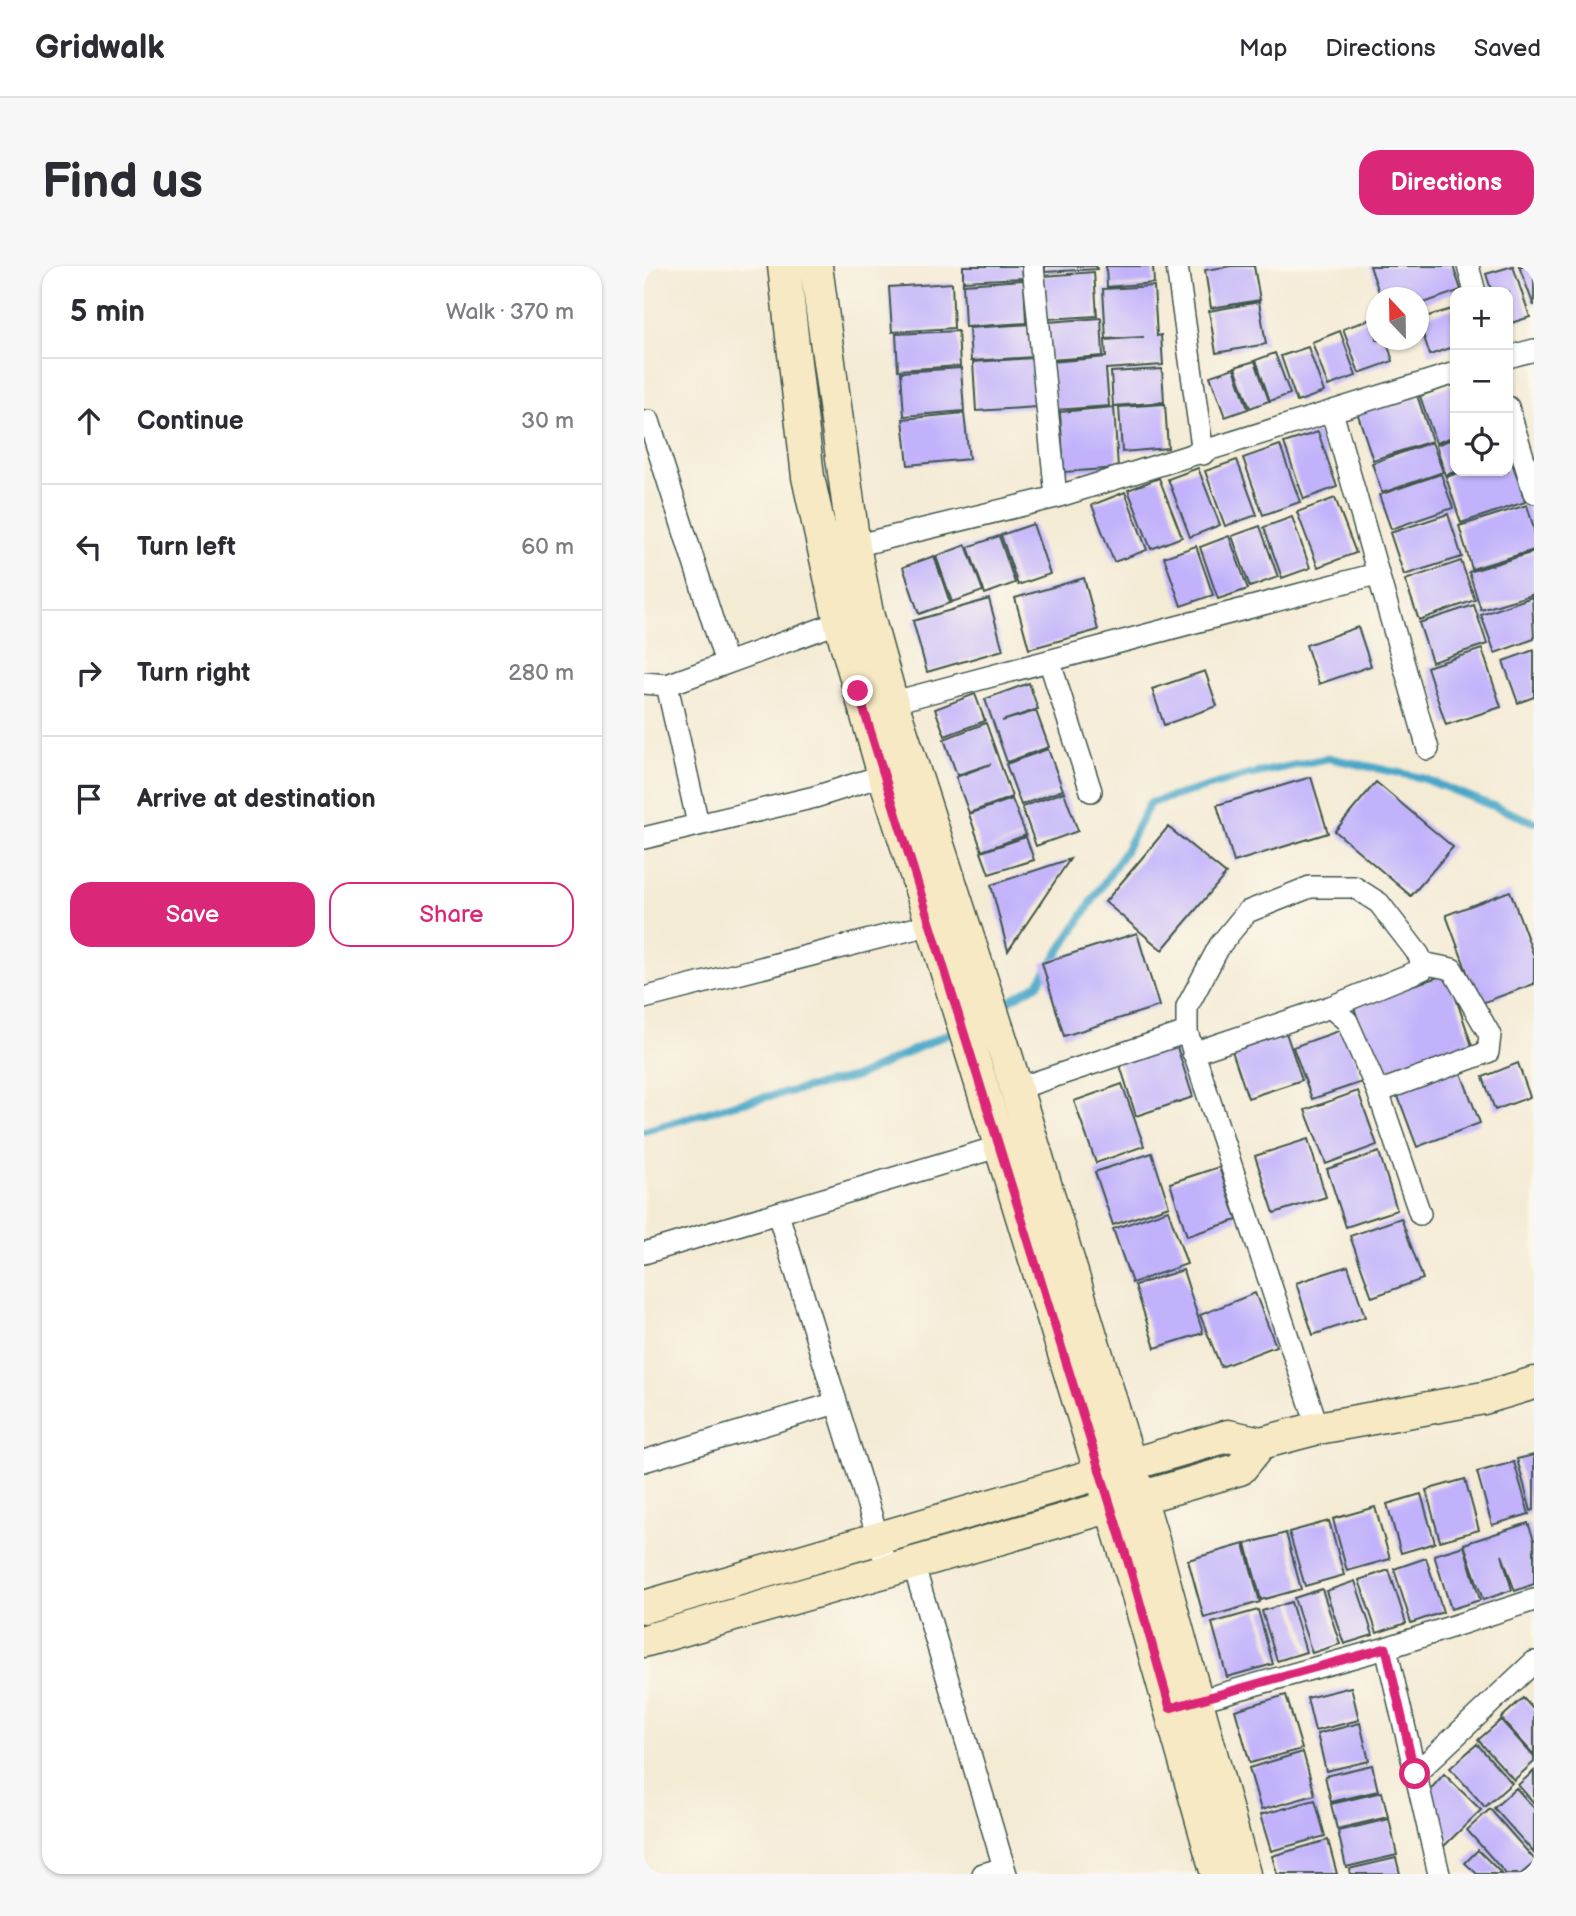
<!DOCTYPE html>
<html lang="en">
<head>
<meta charset="utf-8">
<style>
	body { margin:0; font-family:"Balsamiq Sans",sans-serif; background:#f7f7f7; color:#2b2b33 }
	.controls { position:absolute; right:21px; top:21px; display:grid; overflow:hidden; border-radius:14px; box-shadow:0 2px 5px #0004 }
	.controls button { width:63px; height:63px; display:grid; place-items:center; padding:0; border:0; border-bottom:2px solid #e1e1e2; background:#fff; color:#2b2b33; font:35px sans-serif }
	.compass { position:absolute; left:722px; top:21px; width:63px; height:63px; border-radius:50%; background:#fff; box-shadow:0 2px 5px #0004; rotate:338deg }
	.stop { position:absolute; width:21px; height:21px; margin:-16px; border:5px solid #db2777; border-radius:50%; background:#fff }
	.stop.end { background:#db2777; border-color:#fff; box-shadow:0 2px 7px #0008 }
	.list { margin:0; padding:0; list-style:none }
	h2 { display:flex; justify-content:space-between; align-items:center; height:91px; margin:0; padding:0 28px; font-size:30px }
	h2 small { font-size:23px; font-weight:400; color:#7c7c81 }
	.list li { display:grid; grid-template-columns:46px 1fr auto; gap:21px; align-items:center; box-sizing:border-box; height:126px; padding:0 28px; border-top:2px solid #e1e1e2 }
	.list b { display:block; font-size:26px; white-space:nowrap }
	.list em { font-size:23px; font-style:normal; color:#7c7c81 }
	.actions { display:flex; gap:14px; padding:21px 28px }
	.actions a { flex:1; padding:16px 0; border:2px solid #db2777; border-radius:21px; text-align:center; font-size:24px; color:#db2777 }
	.actions .main { background:#db2777; color:#fff }
	.icon { flex:none; width:38px; height:38px; fill:none; stroke:currentColor; stroke-width:2; stroke-linecap:round; stroke-linejoin:round }
	.map { position:relative; flex:none; width:890px; height:1608px; overflow:hidden; border-radius:21px }
	header { display:flex; align-items:center; gap:42px; box-sizing:border-box; height:98px; padding:0 35px; background:#fff; border-bottom:2px solid #e1e1e2 }
	header strong { font-size:33px }
	nav { display:flex; gap:38px; margin-inline-start:auto; font-size:24px }
	.intro { display:flex; align-items:center; justify-content:space-between; box-sizing:border-box; height:168px; padding:0 42px }
	h1 { margin:0; font-size:49px }
	.button { padding:18px 32px; border-radius:21px; background:#db2777; color:#fff; font-size:24px; font-weight:700 }
	main { display:flex; gap:42px; padding:0 42px }
	aside { flex:1; background:#fff; border-radius:21px; box-shadow:0 2px 5px #0004 }
	.map>svg:first-child { display:block }
	.lines { fill:none; stroke-linecap:round; stroke-linejoin:round }
	.stream { stroke:#4aa7c8; stroke-width:8 }
	.building { fill:#c2b2fb }
	.street-casing { stroke:#3f574c; stroke-width:24 }
	.secondary-casing { stroke:#3f574c; stroke-width:35 }
	.street { stroke:#fff; stroke-width:21 }
	.secondary { stroke:#f6e9c3; stroke-width:32 }
	.route { stroke:#db2777; stroke-width:9 }
</style>
</head>
<body>
<header>
<strong>Gridwalk</strong>
<nav><a>Map</a><a>Directions</a><a>Saved</a></nav>
</header>
<div class="intro"><h1>Find us</h1><a class="button">Directions</a></div>
<main>
<aside>
<h2>5 min<small>Walk · 370 m</small></h2>
<ul class="list">
<li><svg class="icon" aria-label="ahead" viewBox="0 0 24 24"><path d="M12 20V5M6 11l6-6 6 6"/></svg><div><b>Continue</b></div><em>30 m</em></li>
<li><svg class="icon" aria-label="left" viewBox="0 0 24 24"><path d="M17 20v-9H6M10 6l-5 5 5 5"/></svg><div><b>Turn left</b></div><em>60 m</em></li>
<li><svg class="icon" aria-label="right" viewBox="0 0 24 24"><path d="M7 20v-9h11M14 6l5 5-5 5"/></svg><div><b>Turn right</b></div><em>280 m</em></li>
<li><svg class="icon" aria-label="arrive" viewBox="0 0 24 24"><path d="M6 21V4h12l-3 4 3 4H6"/></svg><div><b>Arrive at destination</b></div></li>
</ul>
<div class="actions"><a class="main">Save</a><a>Share</a></div>
</aside>
<div class="map">
<svg width="890" height="1608" viewBox="0 0 890 1608">
	<rect width="100%" height="100%" fill="#fbf7ec"/>
	<filter id="ink" filterUnits="userSpaceOnUse"><feTurbulence type="fractalNoise" baseFrequency=".0143" numOctaves="2"/><feDisplacementMap in="SourceGraphic" scale="14" xChannelSelector="R" yChannelSelector="G"/><feConvolveMatrix kernelMatrix="1 2 1 2 8 2 1 2 1" color-interpolation-filters="sRGB"/></filter>
	<filter id="wash" filterUnits="userSpaceOnUse"><feTurbulence type="fractalNoise" baseFrequency=".00686" numOctaves="4" result="noise"/><feDisplacementMap in="SourceGraphic" scale="28" xChannelSelector="R" yChannelSelector="G"/><feGaussianBlur stdDeviation="1.57" result="paint"/><feColorMatrix in="noise" values="0 0 0 0 0 0 0 0 0 0 0 0 0 0 0 0 0 1.4 0 .05"/><feComposite in="paint" operator="in"/></filter>
	<g filter="url(#wash)">
		<rect width="100%" height="100%" fill="#f4ebd5"/>
		<g class="lines">
			<path class="stream" d="M354,741L394,718L481,585L506,537L604,509L685,492L778,512L890,556
				M0,865L91,838L212,811L312,764"/>
		</g>
		<g id="blocks">
			<path class="building" d="M319,0H378L379,12L319,15Z
				M401,0H452L453,3L401,6Z
				M462,0H509L510,17L463,21Z
				M587,0H610L616,34L567,42L561,4Z
				M726,0H809L817,24L774,39V32H737Z
				M869,0L886,51L864,58V26H848L842,8Z
				M875,0H890V40Z
				M450,6L453,50L403,53L400,10Z
				M380,14L382,57L321,61L319,18Z
				M308,17L310,62L248,66L245,21Z
				M510,20L513,70L517,69L519,99L462,103L465,140L411,144L407,96L462,91L461,74L500,71L462,73L459,23Z
				M615,36L622,78L572,87L565,45Z
				M811,42V80L786,89L774,53Z
				M732,51V74H742L749,95L715,107L699,63Z
				M457,52L459,90L406,94L404,56Z
				M387,58L390,91L327,95L325,62Z
				M314,65L316,100L254,104L252,68Z
				M696,65L712,110L684,120L668,76Z
				M664,81L680,126L653,136L637,90Z
				M631,87L646,128L626,135L612,94Z
				M389,92L393,141L332,145L329,96Z
				M611,95L625,135L606,142L591,101Z
				M317,102L320,145L260,150L257,106Z
				M590,102L604,143L581,151L566,110Z
				M518,103L520,136L469,140L467,106Z
				M811,118V170L792,177L776,130Z
				M771,123L788,175L729,194L712,143Z
				M521,138L524,182L478,186L475,141Z
				M470,141L474,202L420,206L416,146Z
				M320,147L325,193L264,199L259,153Z
				M674,166L693,221L660,233L640,177Z
				M811,172V206L801,209L792,179Z
				M788,176L799,206L738,227L728,197Z
				M636,179L656,236L619,249L599,192Z
				M866,190L881,236L817,257L802,211L820,205H864Z
				M593,194L613,249L581,260L561,205Z
				M554,202L576,259L546,271L524,213Z
				M797,208L809,242L747,263L735,229Z
				M515,212L538,271L507,283L484,224Z
				M481,226L503,284L470,296L448,239Z
				M691,232L712,287L674,301L653,246Z
				M883,239L890,263V284L828,303L815,260Z
				M804,248L818,291L760,309L746,267Z
				M648,251L666,302L638,312L620,261Z
				M389,258L406,308L374,319L357,269Z
				M616,260L634,311L606,321L588,270Z
				M355,270L371,317L341,328L324,281Z
				M585,270L604,323L574,333L556,281Z
				M322,279L339,325L308,336L292,290Z
				M552,280L569,329L537,340L520,291Z
				M890,286V328L837,344L825,306Z
				M290,290L306,337L275,348L259,301Z
				M817,295L831,334L775,354L761,314Z
				M440,312L454,364L385,383L371,332Z
				M888,331L890,373L851,387L837,349Z
				M345,333L359,384L283,406L269,355Z
				M830,339L843,378L788,396L775,357Z
				M714,361L727,400L675,418L662,379Z
				M838,383L857,441L802,459L783,401Z
				M890,384V431L874,437L859,395Z
				M561,405L573,440L520,459L508,423Z
				M385,417L394,443L358,455L392,445L405,481L363,496L341,433Z
				M331,428L341,455L301,470L291,443Z
				M342,457L368,531L325,547L312,511L347,498L313,509L300,473Z
				M404,483L419,524L377,539L362,498Z
				M667,511L684,567L590,596L573,539Z
				M732,516L809,581L767,630L691,565Z
				M420,526L434,565L392,580L378,541Z
				M368,533L382,569L338,585L325,548Z
				M524,561L582,608L518,684L461,636Z
				M382,571L390,594L345,608L337,586Z
				M426,593L364,685L347,619Z
				M866,625L890,690V718L835,738L802,649Z
				M493,667L515,740L420,770L398,697Z
				M804,708L829,783L734,816L709,738Z
				M640,761L658,814L604,832L586,779Z
				M700,763L718,816L668,833L649,781Z
				M531,775L549,831L492,850L474,793Z
				M874,797L886,831L851,844L839,811Z
				M815,802L836,857L773,881L752,825Z
				M478,818L500,880L452,897L430,835Z
				M714,825L733,879L682,898L661,844Z
				M664,873L682,931L630,947L611,890Z
				M735,886L753,944L702,961L683,903Z
				M508,887L525,940L469,959L451,906Z
				M575,901L593,954L543,970L526,917Z
				M524,944L543,998L488,1017L469,963Z
				M757,952L779,1013L728,1031L706,970Z
				M704,1000L721,1051L669,1069L652,1017Z
				M539,1004L559,1067L511,1082L491,1019Z
				M611,1027L632,1080L577,1101L556,1049Z
				M890,1189V1244L887,1245L873,1193Z
				M870,1196L885,1248L848,1259L833,1206Z
				M821,1213L835,1264L796,1275L782,1224Z
				M777,1228L791,1277L757,1287L743,1238Z
				M731,1241L746,1293L703,1305L689,1253Z
				M685,1255L700,1309L661,1320L645,1266Z
				M884,1257L890,1274V1318L871,1325L858,1289L868,1324L839,1334L820,1278Z
				M642,1267L657,1323L617,1334L602,1278Z
				M600,1278L616,1336L560,1352L544,1294Z
				M820,1280L836,1334L807,1343L790,1289Z
				M782,1292L799,1346L767,1357L750,1303Z
				M745,1304L762,1357L733,1367L715,1314Z
				M711,1315L729,1369L700,1378L682,1325Z
				M678,1323L696,1378L668,1387L650,1332Z
				M647,1336L662,1386L633,1395L618,1345Z
				M614,1344L629,1398L583,1411L568,1357Z
				M707,1421L715,1454L671,1465L663,1432Z
				M642,1429L658,1483L606,1497L591,1444Z
				M879,1432L890,1444V1489L857,1452Z
				M857,1454L890,1491V1496L870,1514L834,1474Z
				M716,1457L725,1495L682,1505L673,1468Z
				M833,1478L868,1517L841,1541L806,1502Z
				M659,1486L671,1529L617,1544L605,1502Z
				M728,1499L734,1525L687,1536L681,1510Z
				M890,1505V1537L874,1519Z
				M800,1508L837,1544L797,1583L783,1527Z
				M872,1522L890,1542V1587L850,1542Z
				M738,1526L744,1551L693,1563L687,1538Z
				M671,1534L681,1570L627,1585L616,1549Z
				M846,1543L890,1593V1597L877,1608H862L823,1564Z
				M745,1553L753,1589L702,1601L694,1565Z
				M684,1574L693,1608H633L628,1590Z
				M834,1584L858,1608H833L821,1597Z
				M752,1592L756,1608H706L705,1603Z"/>
		</g>
	</g>
	<g filter="url(#ink)">
		<use href="#blocks" fill-opacity="0" stroke="#3f574c" stroke-width="2"/>
		<g class="lines">
			<g class="street-casing">
				<path id="street" d="M389,0L412,231
					M533,0L559,188
					M824,0L831,26
					M864,91L890,84
					M864,141L890,227
					M688,146L784,483
					M0,157L5,155L82,397
					M210,280L412,231L811,107
					M406,397L447,525
					M0,417L23,419L207,352
					M23,419L54,558
					M235,440L732,308
					M0,572L171,531L240,509
					M0,732L288,658
					M549,787L686,741L703,755L734,826
					M372,823L543,766
					M134,948L244,1304
					M776,948L734,826L844,786L846,769L808,703L778,697
					M0,987L367,877
					M674,1162L543,766V741L576,679L603,646L666,621H710L735,637L775,689L779,703L686,741
					M0,1195L192,1137
					M269,1297L362,1608
					M742,1382L795,1608
					M542,1438L742,1382L890,1334
					M771,1508L890,1396
					M339,1608L360,1602"/>
			</g>
			<g class="secondary-casing">
				<path id="secondary" d="M140,0L164,211L196,356L240,509L288,658L489,1312L573,1608
					M172,0L210,280L223,347L248,437L362,789L508,1271L600,1608
					M0,1341L584,1170L617,1177L674,1162L840,1132L890,1117
					M0,1375L596,1203L617,1177"/>
			</g>
			<use href="#street" class="street"/>
			<use href="#secondary" class="secondary"/>
		</g>
	</g>
	<g class="lines" filter="url(#ink)">
		<path class="route" d="M214,425L489,1312L526,1442L742,1382L771,1508"/>
	</g>
</svg>
<div class="controls">
<button>+</button>
<button>−</button>
<button><svg class="icon" aria-label="locate" viewBox="0 0 24 24"><circle cx="12" cy="12" r="6"/><path d="M12 2v4M12 18v4M2 12h4M18 12h4"/></svg></button>
</div>
<svg class="compass" viewBox="-18 -18 36 36"><path d="M0-13l5 13h-10z" fill="#e53935"/><path d="M0 13l5-13h-10z" fill="#7c7c81"/></svg>
<div class="stop" style="left:771px;top:1508px"></div>
<div class="stop end" style="left:214px;top:425px"></div>
</div>
</main>
</body>
</html>
